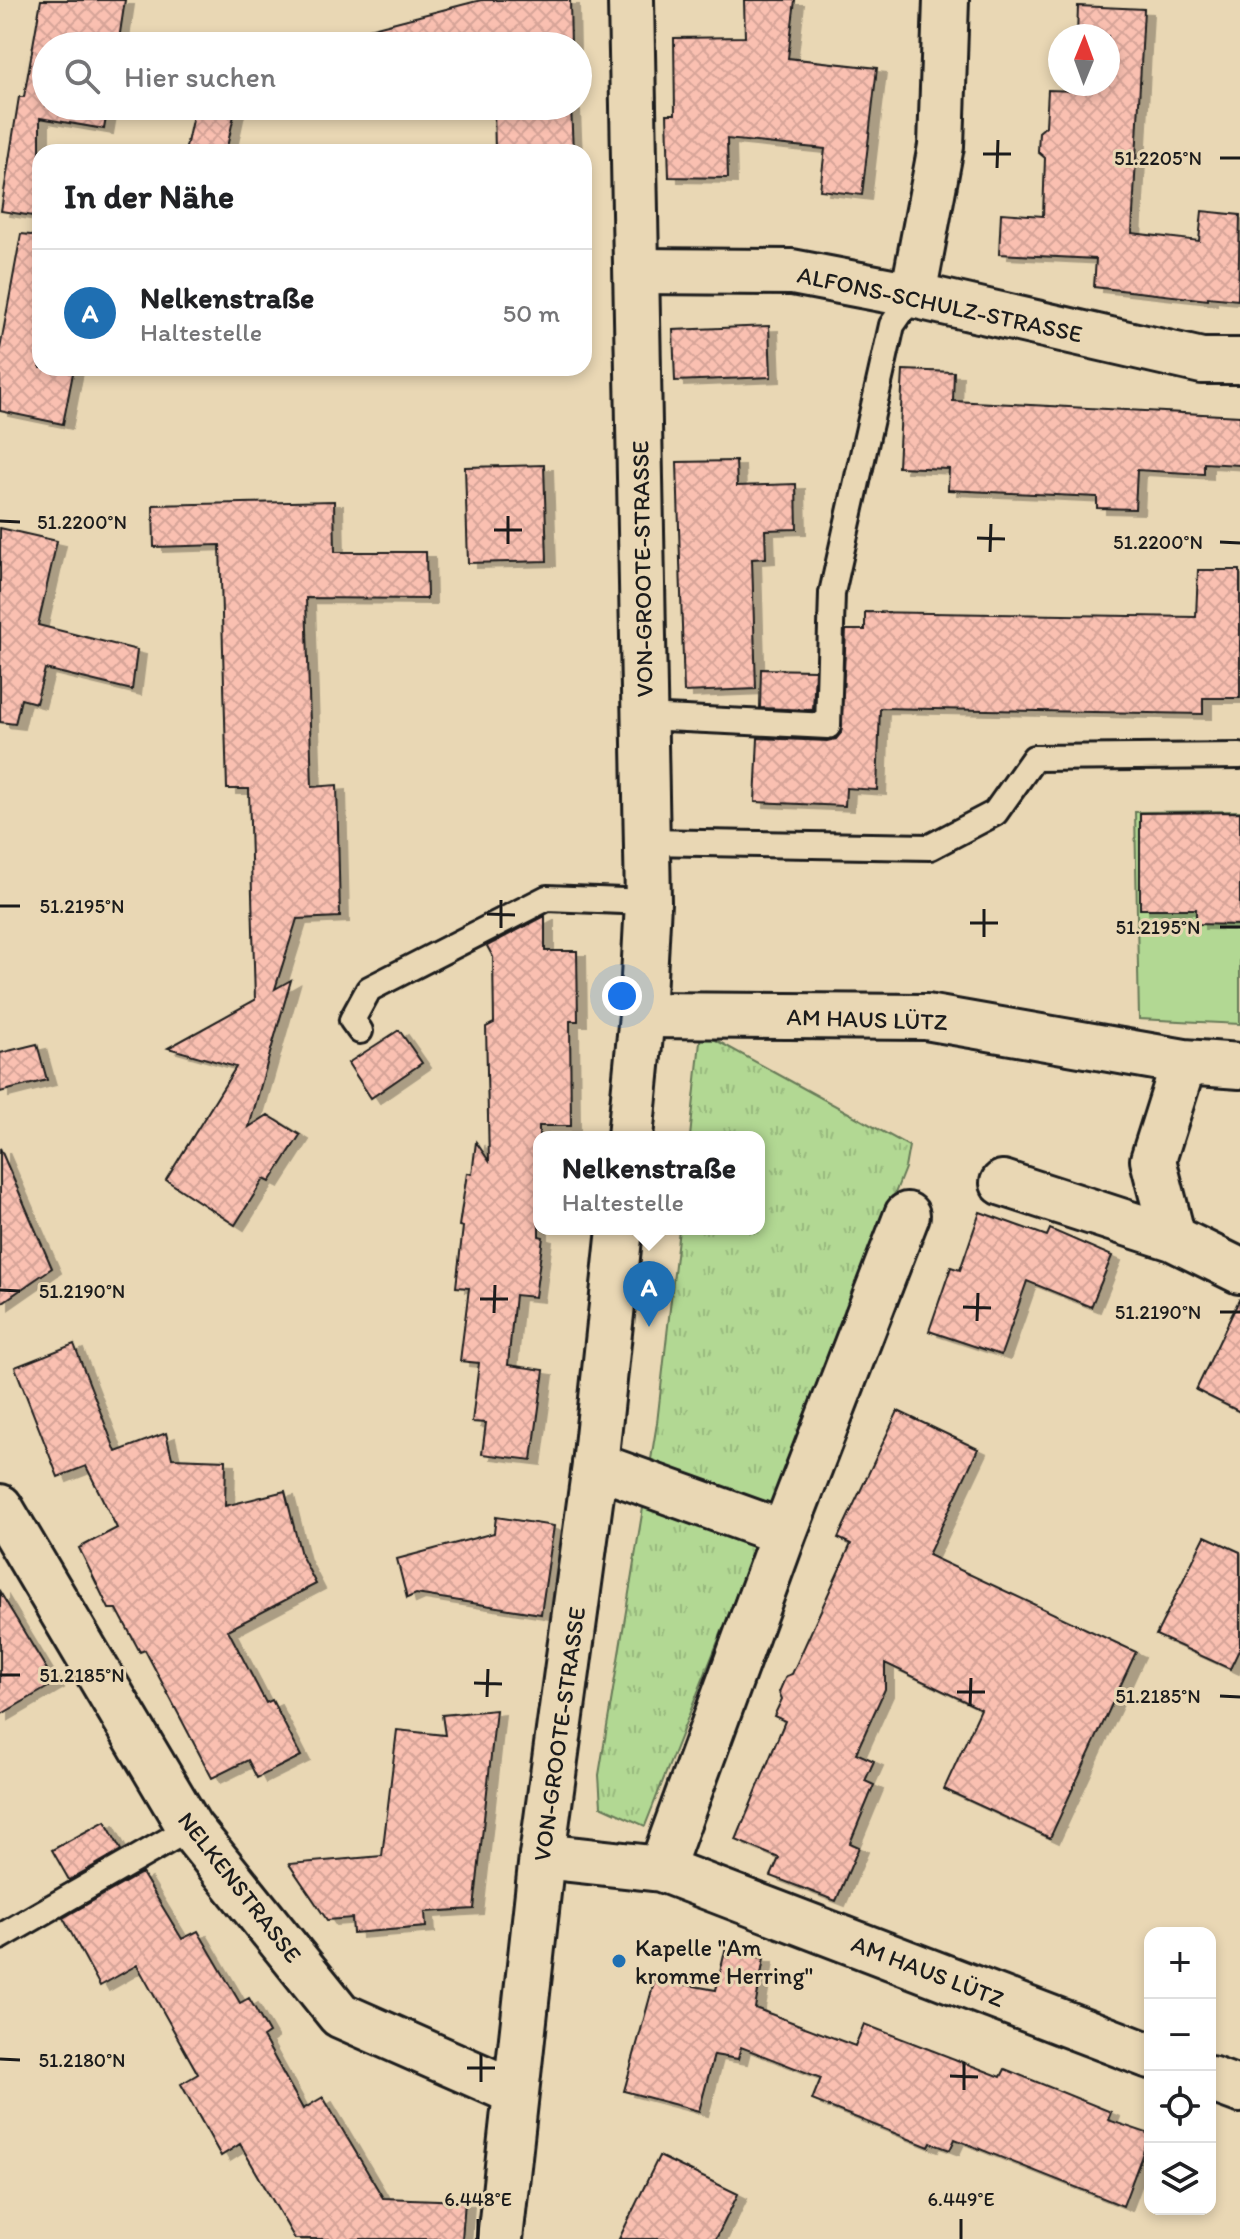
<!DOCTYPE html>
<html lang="de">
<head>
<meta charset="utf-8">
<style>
	body { margin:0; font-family:Itim,sans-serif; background:#f2f2f2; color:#202124 }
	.controls { position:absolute; right:24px; bottom:24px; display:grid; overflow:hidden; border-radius:16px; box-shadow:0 4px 12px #0003 }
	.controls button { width:72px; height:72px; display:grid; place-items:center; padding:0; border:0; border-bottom:2px solid #e0e0e0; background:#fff; color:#202124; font:40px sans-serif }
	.compass { position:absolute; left:1048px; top:24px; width:72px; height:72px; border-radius:50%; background:#fff; box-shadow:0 4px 12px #0003; rotate:1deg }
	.you { position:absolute; left:622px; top:996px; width:28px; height:28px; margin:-20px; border:6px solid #fff; border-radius:50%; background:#1a73e8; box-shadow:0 0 0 12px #1a73e833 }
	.badge { display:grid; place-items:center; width:52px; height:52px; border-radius:50%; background:#1f6fb2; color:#fff; font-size:26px; font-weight:700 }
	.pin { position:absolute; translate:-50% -66px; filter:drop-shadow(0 2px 4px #0008) }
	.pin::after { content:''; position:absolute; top:42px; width:28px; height:24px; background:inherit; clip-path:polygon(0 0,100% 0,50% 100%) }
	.popup { position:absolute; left:533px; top:1131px; width:232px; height:104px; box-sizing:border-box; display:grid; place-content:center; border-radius:16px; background:#fff; filter:drop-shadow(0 2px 6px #0005); font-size:26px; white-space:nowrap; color:#757577 }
	.popup b { font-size:30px; color:#202124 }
	.popup::after { content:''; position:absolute; left:50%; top:100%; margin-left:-16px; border:16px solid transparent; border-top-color:#fff }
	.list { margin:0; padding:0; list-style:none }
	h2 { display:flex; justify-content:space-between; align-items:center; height:104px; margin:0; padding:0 32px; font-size:34px }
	h2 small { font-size:26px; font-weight:400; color:#757577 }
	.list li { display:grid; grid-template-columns:52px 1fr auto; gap:24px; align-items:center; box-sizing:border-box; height:128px; padding:0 32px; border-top:2px solid #e0e0e0 }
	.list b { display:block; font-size:30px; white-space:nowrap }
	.list p { margin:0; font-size:26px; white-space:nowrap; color:#757577 }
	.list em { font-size:26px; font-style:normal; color:#757577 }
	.icon { flex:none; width:44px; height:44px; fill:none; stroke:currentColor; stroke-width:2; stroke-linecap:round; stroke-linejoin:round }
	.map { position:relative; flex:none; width:1240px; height:2239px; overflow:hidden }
	.search { position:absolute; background:#fff; box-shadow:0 4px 12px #0003; left:32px; top:32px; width:560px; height:88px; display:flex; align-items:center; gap:20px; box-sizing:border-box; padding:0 28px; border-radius:44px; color:#757577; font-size:30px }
	.panel { position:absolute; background:#fff; box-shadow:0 4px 12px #0003; left:32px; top:144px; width:560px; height:232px; border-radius:24px }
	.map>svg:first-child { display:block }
	.grass { fill:url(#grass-tufts); stroke:#677a58; stroke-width:2 }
	.pitch { fill:#b2d893; stroke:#677a58; stroke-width:2 }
	.building { fill:url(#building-cross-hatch); stroke:#1c1c1c; stroke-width:2; filter:url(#shadow) }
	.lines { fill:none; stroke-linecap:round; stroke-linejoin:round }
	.lane-casing { stroke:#1c1c1c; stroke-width:30 }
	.street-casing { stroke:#1c1c1c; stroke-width:50 }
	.secondary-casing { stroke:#1c1c1c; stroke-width:50 }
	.lane { stroke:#e9d7b4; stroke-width:24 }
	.street { stroke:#e9d7b4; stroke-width:44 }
	.secondary { stroke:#e9d7b4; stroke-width:44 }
	.ticks { fill:none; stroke:#1c1c1c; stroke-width:3 }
	.poi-dot { fill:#1f6fb2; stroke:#e9d7b4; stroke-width:3 }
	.labels { text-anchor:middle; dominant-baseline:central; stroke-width:6; stroke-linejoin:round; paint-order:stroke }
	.street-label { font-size:24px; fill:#1c1c1c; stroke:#e9d7b4 }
	.poi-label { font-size:24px; fill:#1c1c1c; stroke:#e9d7b4; text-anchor:start }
	.ticks-label { font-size:20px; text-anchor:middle; fill:#1c1c1c; stroke:#e9d7b4; stroke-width:6; stroke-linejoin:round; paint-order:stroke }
</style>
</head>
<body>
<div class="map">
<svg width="1240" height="2239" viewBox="0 0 1240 2239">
	<defs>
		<pattern id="grass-tufts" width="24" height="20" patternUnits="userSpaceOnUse" patternTransform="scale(2)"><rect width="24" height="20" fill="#b2d893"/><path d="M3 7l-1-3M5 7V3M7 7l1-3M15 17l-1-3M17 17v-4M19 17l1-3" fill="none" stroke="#98b97e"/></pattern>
		<pattern id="building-cross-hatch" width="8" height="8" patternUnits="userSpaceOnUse" patternTransform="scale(2)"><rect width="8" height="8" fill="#fac0b1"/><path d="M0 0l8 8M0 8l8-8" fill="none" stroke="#d6a498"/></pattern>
		<filter id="shadow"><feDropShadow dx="9" dy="5" stdDeviation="0" flood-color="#0004"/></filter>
	</defs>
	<rect width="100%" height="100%" fill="#e9d7b4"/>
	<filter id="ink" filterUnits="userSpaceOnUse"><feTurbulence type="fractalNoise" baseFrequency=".0125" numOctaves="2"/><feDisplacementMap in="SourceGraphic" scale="16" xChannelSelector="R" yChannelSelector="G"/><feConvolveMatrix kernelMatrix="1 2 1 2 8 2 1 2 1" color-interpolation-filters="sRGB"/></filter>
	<g filter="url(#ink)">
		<path class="grass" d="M701,1032L909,1146L905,1168L645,1826L601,1806L599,1775L657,1423L679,1229H759V1137H690Z"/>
		<path class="pitch" d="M1240,811V1024L1139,1019L1135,812Z"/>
		<path class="building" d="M41,0H125L118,46H46V106H108L104,129L40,118V217L1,211L19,97H24Z
			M481,0H570L571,46H354L353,33Z
			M744,0H795L788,58L877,68L862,195L820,190L825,149L727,139L728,178L669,177L667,114H675L674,38L745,37Z
			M1078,6L1144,9L1132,233L1199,241L1202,211L1240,215L1238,300L1208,297V300L1094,287L1096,259L999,254L1001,213L1043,216L1045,158L1038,152L1039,132L1046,126L1048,90L1075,91V84H1108V36H1077Z
			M195,106H236L226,152H185Z
			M494,106H571L573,152H495Z
			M21,234L40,236V368H74L63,424L0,411V349Z
			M769,326L771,377L675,381L673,330Z
			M903,370L954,372L953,401L1240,416V465L1204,463V474L1137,470L1135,509L1097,508V497L948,490L949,469L898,467Z
			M736,461L737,486L796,484L797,529L765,530L766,558L752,559L756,689L684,692L677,462Z
			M544,465L547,561L468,563L465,467Z
			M334,501L335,552H426L427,599L306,598L312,787L337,785L340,917L297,919L275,989L291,980L249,1127L268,1115L300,1135L270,1182L264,1179L235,1225L166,1180L236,1067L168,1048L255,1000L249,789H227L220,545L154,547L153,505Z
			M0,528L57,541L38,625L137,650L132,690L45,669L36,703L21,699L15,724L0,722Z
			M1198,570H1240V698H1203V714L880,708L877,790L846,788L845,806L755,802L758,738L827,741L836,739L841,733L846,630H865V612L1196,617Z
			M761,669L815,670L813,710L760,708Z
			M1240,812V925L1196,924V909H1140V813Z
			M545,916V951H577L578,1021H570L571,1126H539V1236L543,1237L535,1297L515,1295L508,1365L544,1370L532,1460L482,1454L486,1423L472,1422L479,1363L460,1361L469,1288L456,1287L463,1227L459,1226L467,1173L472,1174L476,1142L489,1161L486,1027L494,1023L493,957L487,946Z
			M399,1030L422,1063L371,1098L348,1063Z
			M37,1044L47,1080L0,1092V1053Z
			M0,1148L52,1268L0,1304Z
			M980,1212L1047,1236L1050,1229L1112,1256L1091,1307L1027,1281L1001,1355L929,1331L951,1267L960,1270Z
			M1240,1298V1412L1196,1390Z
			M74,1344L116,1452L166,1433L172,1458L226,1460L225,1506L285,1491L301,1555L316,1584L228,1630L266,1703L272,1700L301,1756L257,1778L248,1760L212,1778L145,1650L140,1652L117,1609H109L79,1548L117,1528L86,1466L58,1477L15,1367Z
			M898,1411L978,1449L928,1555L1136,1652L1050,1838L944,1789L981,1709L885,1663V1689L856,1753L874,1761L865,1781L874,1785L850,1843L859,1847L836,1901L771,1876L779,1858L736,1840L785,1721L774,1716L782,1699L779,1692L786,1676L792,1674L851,1544L838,1538Z
			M496,1517L554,1526L541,1614L416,1594L407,1598L397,1559L494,1533Z
			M1205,1536L1240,1552V1648L1230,1669L1156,1635Z
			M0,1592L55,1683L0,1715Z
			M496,1710L474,1909L425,1912L426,1927L353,1933L352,1918L327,1920L289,1864L382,1856L397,1730L445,1735L442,1715Z
			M105,1821L121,1850L69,1880L52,1850Z
			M142,1873L182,1939L198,1931L240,2003L249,1998L269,2033L263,2037L303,2109L323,2097L383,2198L465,2201L462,2239H295L240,2144L221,2156L181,2084L198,2074L137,1965L100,1986L63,1918Z
			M725,1951L764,1958L755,2008L855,2046L864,2024L1001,2077L1005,2069L1111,2112L1108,2120L1150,2134L1123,2206L955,2139L950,2150L931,2143L929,2147L812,2100L821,2078L741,2047L738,2059L714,2055L699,2111L624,2091L655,1979L716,1990Z
			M659,2156L738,2194L716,2239H619Z"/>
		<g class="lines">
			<g class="lane-casing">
				<path id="lane" d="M644,717L828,726L832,593L892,325L913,295
					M646,842L930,847L995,813L1034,758L1240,756
					M360,1031L352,1020L369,989L547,898L648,902
					M0,1937L190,1828"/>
			</g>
			<g class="street-casing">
				<path id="street" d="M637,271L792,272L913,295L1202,361H1240
					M913,295L941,146L946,0
					M642,1015L926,1017L1184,1062L1240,1066
					M1003,1183L1173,1238L1240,1271
					M1173,1238L1153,1160L1184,1062
					M595,1465L784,1533
					M0,1507L190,1828L340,2015L515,2092
					M542,1856L661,1869L1150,2056
					M661,1869L784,1533L907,1215
					M1210,2079L1240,2090"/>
			</g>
			<g class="secondary-casing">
				<path id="secondary" d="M630,1137L642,1015L648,902L631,0
					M500,2239L542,1856L595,1465L620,1229"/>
			</g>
			<use href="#lane" class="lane"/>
			<use href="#street" class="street"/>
			<use href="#secondary" class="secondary"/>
		</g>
	</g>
	<path class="ticks" d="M983,154H1011M1220,158H1240M997,168L998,140M0,521L20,522M494,530H522M977,538L1005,539M1220,542L1240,543M508,544V516M990,552L991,524M0,906H20M487,914L515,915M970,923H998M1220,927H1240M501,928V900M984,937V909M0,1290L20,1291M480,1299H508M963,1307L991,1308M1220,1312H1240M494,1313L495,1285M977,1321L978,1293M0,1675H20M474,1683L502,1684M957,1692H985M1220,1696L1240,1697M487,1697L488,1669M970,1706L971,1678M0,2059L20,2060M467,2068H495M950,2076L978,2077M481,2082V2054M964,2090V2062M478,2239V2219M961,2239V2219"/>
	<circle class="poi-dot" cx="619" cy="1961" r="8"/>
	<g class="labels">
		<g class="street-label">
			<text transform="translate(940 304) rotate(12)">ALFONS-SCHULZ-STRASSE</text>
			<text transform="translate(642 569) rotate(-91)">VON-GROOTE-STRASSE</text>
			<text transform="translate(867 1019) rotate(2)">AM HAUS LÜTZ</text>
			<text transform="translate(559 1734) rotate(-82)">VON-GROOTE-STRASSE</text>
			<text transform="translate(240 1887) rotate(52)">NELKENSTRASSE</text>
			<text transform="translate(928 1971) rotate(21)">AM HAUS LÜTZ</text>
		</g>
		<g class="poi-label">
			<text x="635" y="1947">Kapelle "Am<tspan x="635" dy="28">kromme Herring"</tspan></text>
		</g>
	</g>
	<g class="ticks-label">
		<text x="1158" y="165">51.2205°N</text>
		<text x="82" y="529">51.2200°N</text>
		<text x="1158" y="549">51.2200°N</text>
		<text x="82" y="913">51.2195°N</text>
		<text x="1158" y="934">51.2195°N</text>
		<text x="82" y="1298">51.2190°N</text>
		<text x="1158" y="1319">51.2190°N</text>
		<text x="82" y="1682">51.2185°N</text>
		<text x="1158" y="1703">51.2185°N</text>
		<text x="82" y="2067">51.2180°N</text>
		<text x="478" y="2206">6.448°E</text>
		<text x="961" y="2206">6.449°E</text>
	</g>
</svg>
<div class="controls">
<button>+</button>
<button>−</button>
<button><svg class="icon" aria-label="locate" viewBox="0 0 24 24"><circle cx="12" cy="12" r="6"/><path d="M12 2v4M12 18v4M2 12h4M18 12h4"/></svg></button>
<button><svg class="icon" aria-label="layers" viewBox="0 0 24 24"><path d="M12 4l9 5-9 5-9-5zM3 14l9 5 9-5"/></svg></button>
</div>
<svg class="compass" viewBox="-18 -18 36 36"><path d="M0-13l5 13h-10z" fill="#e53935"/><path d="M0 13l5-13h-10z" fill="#757577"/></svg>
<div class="you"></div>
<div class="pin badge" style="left:649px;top:1327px">A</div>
<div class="popup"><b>Nelkenstraße</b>Haltestelle</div>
<div class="search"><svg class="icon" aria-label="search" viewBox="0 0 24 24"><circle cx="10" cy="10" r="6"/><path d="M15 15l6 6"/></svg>Hier suchen</div>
<section class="panel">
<h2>In der Nähe<small></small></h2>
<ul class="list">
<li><span class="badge">A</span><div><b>Nelkenstraße</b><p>Haltestelle</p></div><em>50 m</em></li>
</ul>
</section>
</div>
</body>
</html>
